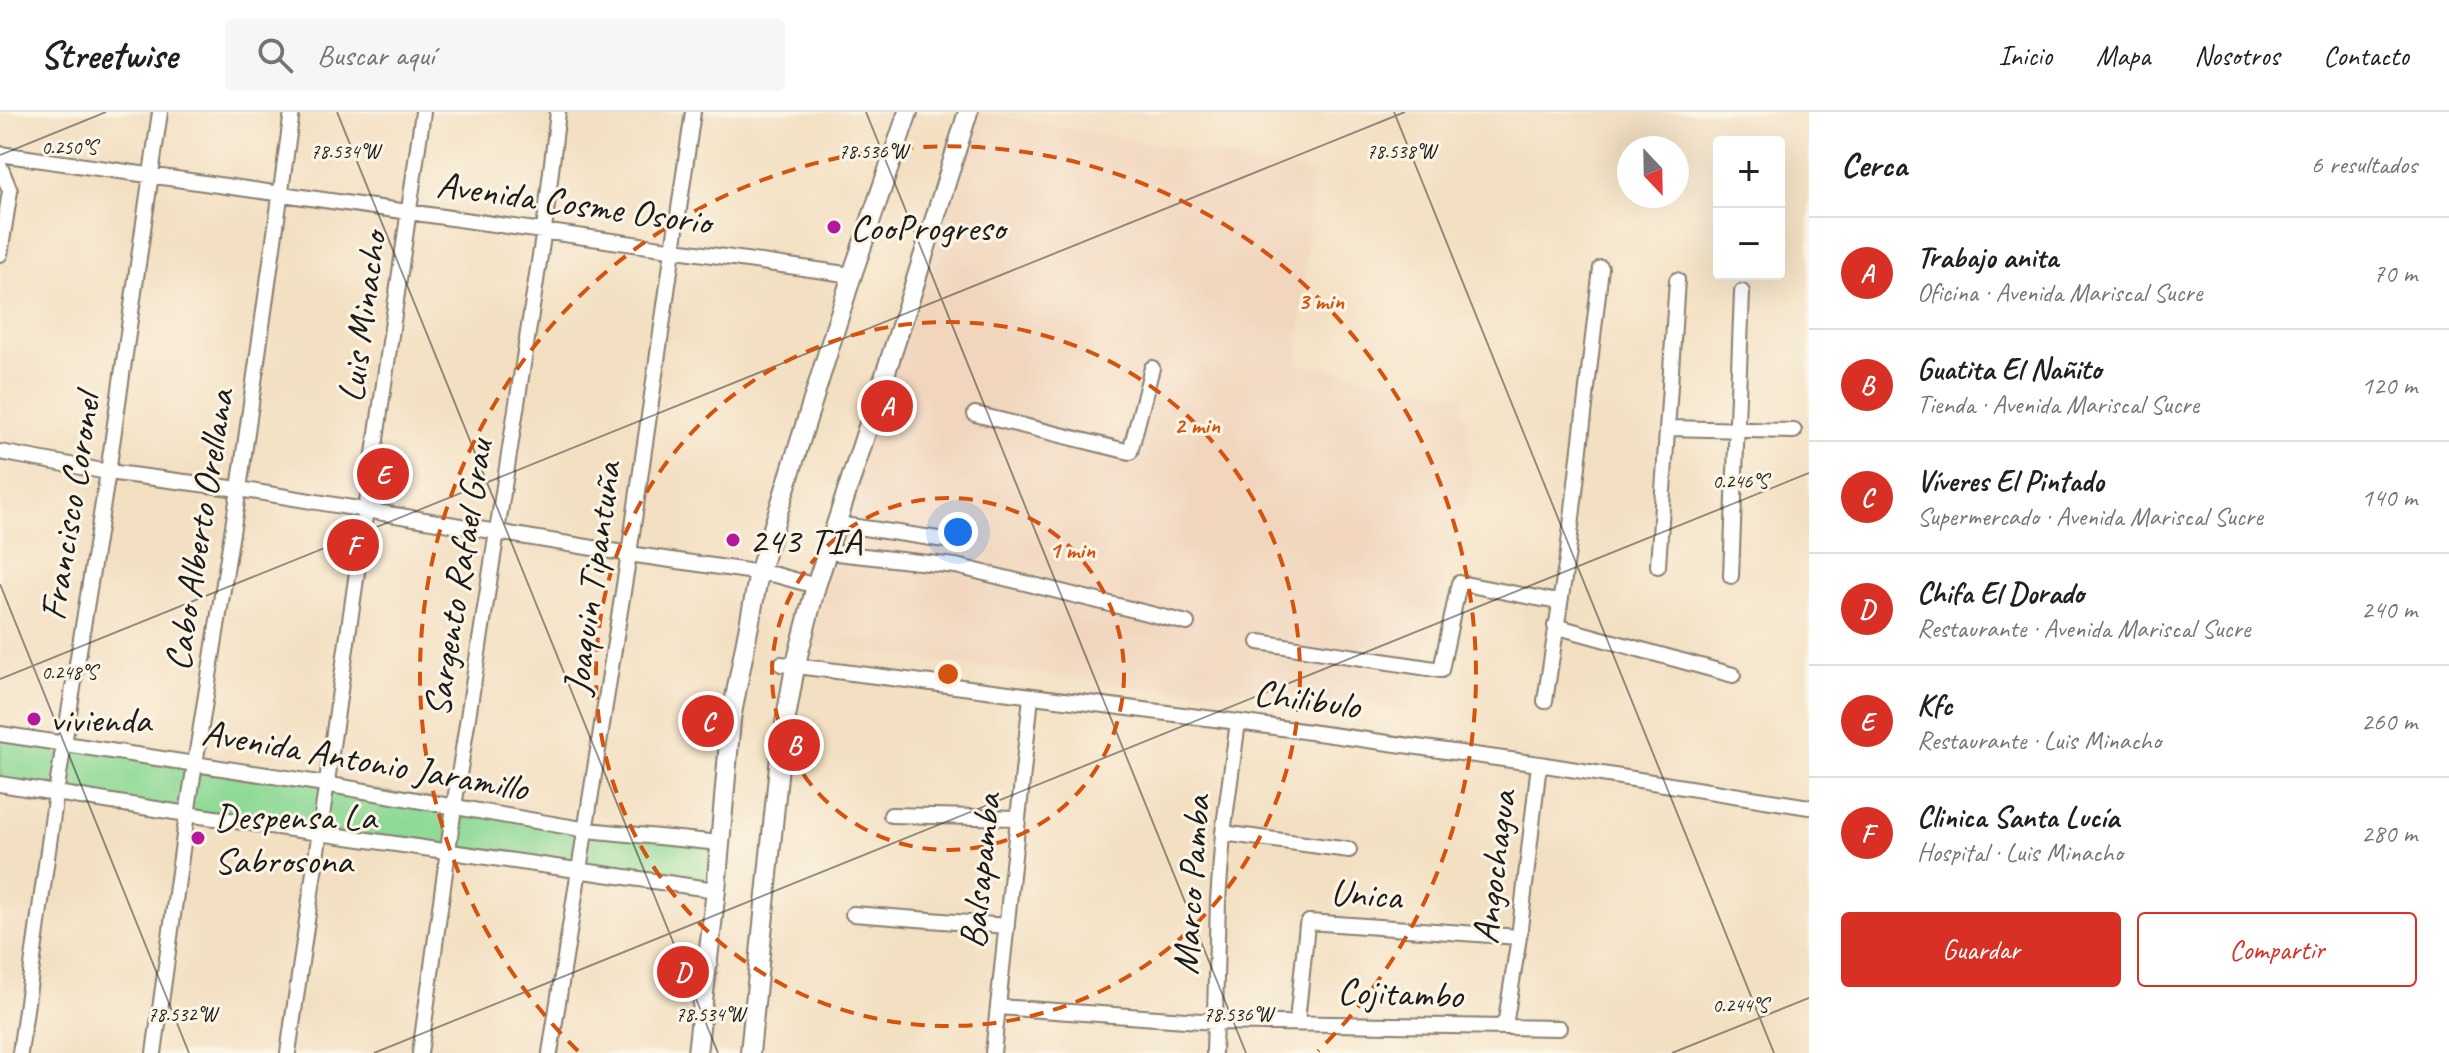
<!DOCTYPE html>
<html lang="es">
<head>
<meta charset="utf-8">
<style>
	body { margin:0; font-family:Caveat,sans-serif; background:#f6f6f6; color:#202124 }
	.controls { position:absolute; right:24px; top:24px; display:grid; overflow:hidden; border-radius:8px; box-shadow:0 8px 32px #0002 }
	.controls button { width:72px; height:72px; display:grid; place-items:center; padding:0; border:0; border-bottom:2px solid #e0e0e0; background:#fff; color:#202124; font:40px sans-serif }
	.compass { position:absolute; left:1617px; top:24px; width:72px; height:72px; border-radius:50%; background:#fff; box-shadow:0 8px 32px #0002; rotate:158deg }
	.you { position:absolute; left:958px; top:420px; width:28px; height:28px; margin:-20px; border:6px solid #fff; border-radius:50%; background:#1a73e8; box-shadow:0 0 0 12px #1a73e833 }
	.badge { display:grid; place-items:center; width:52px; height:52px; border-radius:50%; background:#d93025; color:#fff; font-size:26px; font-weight:700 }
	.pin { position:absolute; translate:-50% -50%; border:4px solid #fff; box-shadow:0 2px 8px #0006 }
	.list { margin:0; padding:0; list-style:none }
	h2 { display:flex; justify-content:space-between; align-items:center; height:104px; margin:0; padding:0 32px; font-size:34px }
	h2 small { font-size:26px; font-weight:400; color:#757577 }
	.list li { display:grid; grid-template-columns:52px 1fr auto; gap:24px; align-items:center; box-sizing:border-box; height:112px; padding:0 32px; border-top:2px solid #e0e0e0 }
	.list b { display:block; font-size:30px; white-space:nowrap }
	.list p { margin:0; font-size:26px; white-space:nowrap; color:#757577 }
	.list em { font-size:26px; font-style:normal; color:#757577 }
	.actions { display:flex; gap:16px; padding:24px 32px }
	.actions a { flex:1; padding:18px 0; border:2px solid #d93025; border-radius:8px; text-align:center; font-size:28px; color:#d93025 }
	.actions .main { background:#d93025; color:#fff }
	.icon { flex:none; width:44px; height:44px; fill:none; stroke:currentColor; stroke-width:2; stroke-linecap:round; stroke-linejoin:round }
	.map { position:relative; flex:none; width:1809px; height:941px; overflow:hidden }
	header { display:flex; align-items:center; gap:48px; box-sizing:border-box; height:112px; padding:0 40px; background:#fff; border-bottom:2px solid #e0e0e0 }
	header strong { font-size:38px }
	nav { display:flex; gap:44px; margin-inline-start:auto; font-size:28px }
	.search { width:560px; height:72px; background:#f6f6f6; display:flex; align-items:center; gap:20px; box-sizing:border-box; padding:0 28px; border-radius:8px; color:#757577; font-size:30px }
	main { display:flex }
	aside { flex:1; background:#fff }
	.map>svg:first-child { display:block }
	.built { fill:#f1d5bd }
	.green { fill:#8dd995; stroke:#547a58; stroke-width:2 }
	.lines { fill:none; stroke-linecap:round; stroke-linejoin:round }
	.minor-casing { stroke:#887e6e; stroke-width:18 }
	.major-casing { stroke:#887e6e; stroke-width:22 }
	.minor { stroke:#fff; stroke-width:14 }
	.major { stroke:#fff; stroke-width:18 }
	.ticks { fill:none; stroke:#1c1c1c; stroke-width:2; stroke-opacity:0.45 }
	.ring { fill:none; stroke:#d4530e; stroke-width:4; stroke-dasharray:14 10 }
	.poi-dot { fill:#b5179e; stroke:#fcf5e5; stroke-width:3 }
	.labels { text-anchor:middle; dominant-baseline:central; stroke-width:6; stroke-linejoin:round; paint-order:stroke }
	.street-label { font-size:38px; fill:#1c1c1c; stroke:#fcf5e5 }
	.poi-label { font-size:38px; fill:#1c1c1c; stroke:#fcf5e5; text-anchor:start }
	.ticks-label { font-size:20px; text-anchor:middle; fill:#1c1c1c; stroke:#fcf5e5; stroke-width:6; stroke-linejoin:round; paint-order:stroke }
	.centre { fill:#d4530e; stroke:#fcf5e5; stroke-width:4 }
	.ring-label { font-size:24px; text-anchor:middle; font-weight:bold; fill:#d4530e; stroke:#fcf5e5; stroke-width:6; stroke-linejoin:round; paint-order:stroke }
</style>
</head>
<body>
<header>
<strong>Streetwise</strong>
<div class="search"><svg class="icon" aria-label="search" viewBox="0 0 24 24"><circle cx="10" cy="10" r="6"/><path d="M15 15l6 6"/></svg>Buscar aquí</div>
<nav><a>Inicio</a><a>Mapa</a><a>Nosotros</a><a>Contacto</a></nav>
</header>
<main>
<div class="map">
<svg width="1809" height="941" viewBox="0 0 1809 941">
	<rect width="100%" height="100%" fill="#fcf5e5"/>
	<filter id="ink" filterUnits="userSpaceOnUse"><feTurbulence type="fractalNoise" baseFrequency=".0125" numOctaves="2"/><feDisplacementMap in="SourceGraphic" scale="16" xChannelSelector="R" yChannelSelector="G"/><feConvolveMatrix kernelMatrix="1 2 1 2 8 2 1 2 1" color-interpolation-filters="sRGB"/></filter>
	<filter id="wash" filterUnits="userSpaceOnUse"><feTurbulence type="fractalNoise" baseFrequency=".006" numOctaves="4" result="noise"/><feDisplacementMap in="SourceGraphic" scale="32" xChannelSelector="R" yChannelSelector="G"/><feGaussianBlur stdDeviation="1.8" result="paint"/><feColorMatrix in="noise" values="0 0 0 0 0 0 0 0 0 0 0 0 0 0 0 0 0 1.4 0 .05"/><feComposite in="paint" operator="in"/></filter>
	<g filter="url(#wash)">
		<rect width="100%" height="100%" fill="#f3dfc1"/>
		<path class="built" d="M981,1L1312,61L1298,251L1463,284L1472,363L1409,598L1235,578L1146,576L813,533L837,412Z"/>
		<path class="green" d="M0,623L720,731L716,778L0,672Z"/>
	</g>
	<g filter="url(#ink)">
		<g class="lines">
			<g class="minor-casing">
				<path id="minor" d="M0,42L852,163
					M0,54L10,79L0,142
					M975,302L1130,340L1152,256
					M1667,316L1794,319
					M0,340L108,360L239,377L629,442L776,463L816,474
					M837,412L959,430
					M827,440L956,454L1187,511
					M1658,454L1677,168
					M1731,464L1742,180
					M1555,514L1733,563
					M1259,530L1441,558L1459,471L1558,490
					M781,552L1238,610L1539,652L1809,695
					M1545,589L1568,440L1601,156
					M0,622L325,672L587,718L720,731
					M0,672L187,702L716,778
					M891,703L1018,706
					M1223,721L1349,738
					M853,802L1007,814
					M998,895L1215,910L1559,916
					M1297,909L1307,813L1309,810L1519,825
					M1502,913L1506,908L1519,825L1539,652
					M20,941L56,681L108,360L160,0
					M154,941L187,702L239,377L292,0
					M288,941L423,0
					M420,941L454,695L544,118L558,0
					M550,941L629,442L693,0
					M993,941L1031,585
					M1214,941L1218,789L1223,721L1238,610"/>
			</g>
			<g class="major-casing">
				<path id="major" d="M697,941L716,778L731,607L759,461L852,163L908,0
					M750,941L781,634L795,555L816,474L913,177L968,0"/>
			</g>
			<use href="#minor" class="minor"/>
			<use href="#major" class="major"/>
		</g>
	</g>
	<path class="ticks" d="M337,0L718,941M866,0L1246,941M1394,0L1774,941M0,43L106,0M0,472L189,941M0,567L1405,0M374,941L1809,361M1672,941L1809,886"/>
	<g class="ring">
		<circle cx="948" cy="562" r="176"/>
		<circle cx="948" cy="562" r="352"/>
		<path d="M578 939A528 528 0 1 1 1318 939"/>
	</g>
	<g class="poi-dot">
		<circle cx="834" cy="115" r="8"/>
		<circle cx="733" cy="428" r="8"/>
		<circle cx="34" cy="607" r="8"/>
		<circle cx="198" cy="726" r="8"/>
	</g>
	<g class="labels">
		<g class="street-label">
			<text transform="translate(574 91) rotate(8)">Avenida Cosme Osorio</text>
			<text transform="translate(362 205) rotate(-82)">Luis Minacho</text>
			<text transform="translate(70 395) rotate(-81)">Francisco Coronel</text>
			<text transform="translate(199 418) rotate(-81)">Cabo Alberto Orellana</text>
			<text transform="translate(458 466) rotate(-81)">Sargento Rafael Grau</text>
			<text transform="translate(592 466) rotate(-82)">Joaquin Tipantuña</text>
			<text transform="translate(1307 587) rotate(8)">Chilibulo</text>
			<text transform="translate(365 648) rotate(10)">Avenida Antonio Jaramillo</text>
			<text transform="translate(1494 755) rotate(-83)">Angochagua</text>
			<text transform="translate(980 759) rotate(-84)">Balsapamba</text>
			<text transform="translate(1191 773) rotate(-86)">Marco Pamba</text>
			<text transform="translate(1366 782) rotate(4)">Unica</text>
			<text transform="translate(1400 881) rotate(2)">Cojitambo</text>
		</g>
		<g class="poi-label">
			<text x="850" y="115">CooProgreso</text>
			<text x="749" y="428">243 TIA</text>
			<text x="50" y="607">vivienda</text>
			<text x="214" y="704">Despensa La<tspan x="214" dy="44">Sabrosona</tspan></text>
		</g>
	</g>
	<g class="ticks-label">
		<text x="69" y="42">0.250°S</text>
		<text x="345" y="46">78.534°W</text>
		<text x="873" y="46">78.536°W</text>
		<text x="1401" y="46">78.538°W</text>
		<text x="1740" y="376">0.246°S</text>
		<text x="69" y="567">0.248°S</text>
		<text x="1740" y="900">0.244°S</text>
		<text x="182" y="909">78.532°W</text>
		<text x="710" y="909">78.534°W</text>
		<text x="1238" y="909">78.536°W</text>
	</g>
	<circle cx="948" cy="562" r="12" class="centre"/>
	<g class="ring-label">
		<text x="1321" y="197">3 min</text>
		<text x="1197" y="321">2 min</text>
		<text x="1072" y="446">1 min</text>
	</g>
</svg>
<div class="controls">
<button>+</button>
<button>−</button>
</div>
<svg class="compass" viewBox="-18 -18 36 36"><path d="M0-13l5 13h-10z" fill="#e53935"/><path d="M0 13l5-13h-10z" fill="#757577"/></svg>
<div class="you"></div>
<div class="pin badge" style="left:887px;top:294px">A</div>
<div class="pin badge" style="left:794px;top:633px">B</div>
<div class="pin badge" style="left:708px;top:609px">C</div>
<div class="pin badge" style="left:683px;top:860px">D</div>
<div class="pin badge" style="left:383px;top:362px">E</div>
<div class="pin badge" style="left:353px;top:433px">F</div>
</div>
<aside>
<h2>Cerca<small>6 resultados</small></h2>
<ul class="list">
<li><span class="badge">A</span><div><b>Trabajo anita</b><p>Oficina · Avenida Mariscal Sucre</p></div><em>70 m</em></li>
<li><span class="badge">B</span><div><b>Guatita El Nañito</b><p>Tienda · Avenida Mariscal Sucre</p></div><em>120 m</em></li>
<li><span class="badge">C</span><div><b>Víveres El Pintado</b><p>Supermercado · Avenida Mariscal Sucre</p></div><em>140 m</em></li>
<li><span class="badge">D</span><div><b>Chifa El Dorado</b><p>Restaurante · Avenida Mariscal Sucre</p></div><em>240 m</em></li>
<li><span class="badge">E</span><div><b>Kfc</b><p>Restaurante · Luis Minacho</p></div><em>260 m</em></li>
<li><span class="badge">F</span><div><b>Clinica Santa Lucía</b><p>Hospital · Luis Minacho</p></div><em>280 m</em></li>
</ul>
<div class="actions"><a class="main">Guardar</a><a>Compartir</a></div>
</aside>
</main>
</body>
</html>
